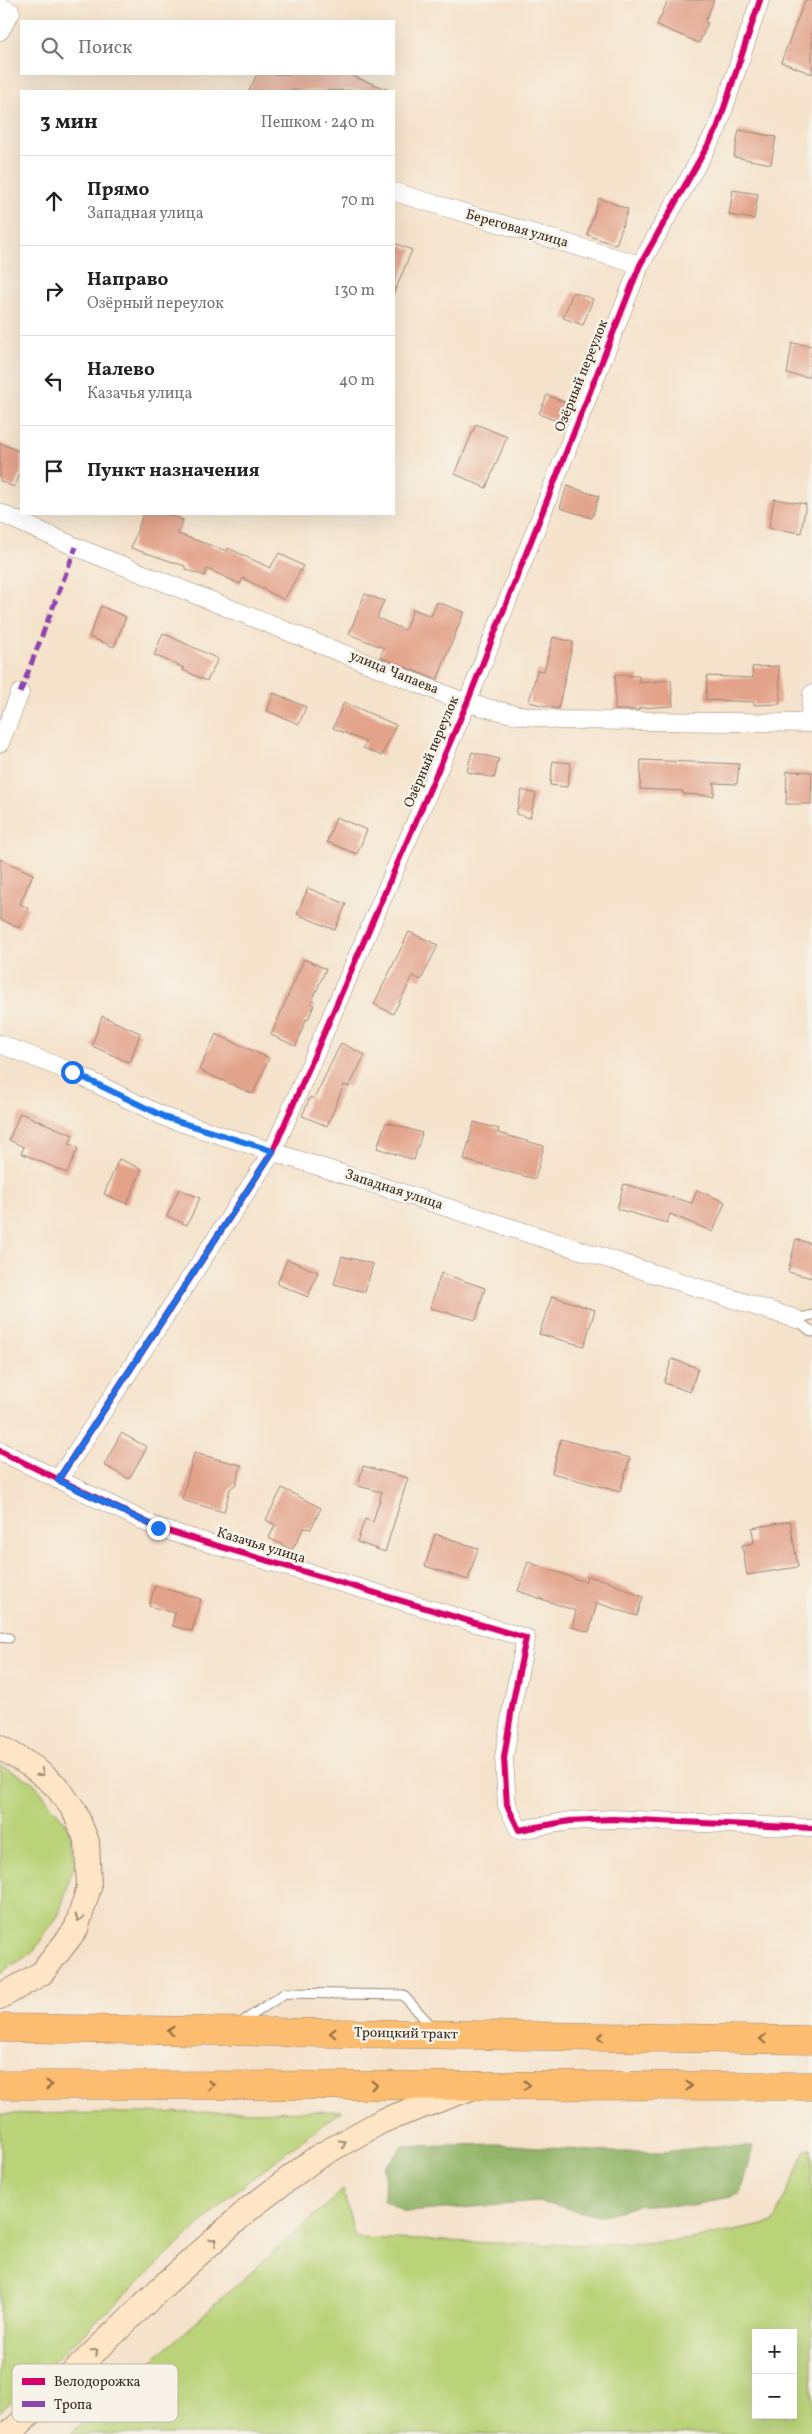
<!DOCTYPE html>
<html lang="ru">
<head>
<meta charset="utf-8">
<style>
	body { margin:0; font-family:Vollkorn,serif; background:#f2f2f2; color:#222 }
	.controls { position:absolute; right:15px; bottom:15px; display:grid; overflow:hidden; border-radius:0px; box-shadow:0 5px 20px #0002 }
	.controls button { width:45px; height:45px; display:grid; place-items:center; padding:0; border:0; border-bottom:1px solid #e0e0e0; background:#fff; color:#222; font:25px sans-serif }
	.stop { position:absolute; width:15px; height:15px; margin:-11px; border:4px solid #1a73e8; border-radius:50%; background:#fff }
	.stop.end { background:#1a73e8; border-color:#fff; box-shadow:0 1px 5px #0008 }
	.list { margin:0; padding:0; list-style:none }
	h2 { display:flex; justify-content:space-between; align-items:center; height:65px; margin:0; padding:0 20px; font-size:21px }
	h2 small { font-size:16px; font-weight:400; color:#767676 }
	.list li { display:grid; grid-template-columns:32px 1fr auto; gap:15px; align-items:center; box-sizing:border-box; height:90px; padding:0 20px; border-top:1px solid #e0e0e0 }
	.list b { display:block; font-size:19px; white-space:nowrap }
	.list p { margin:0; font-size:16px; white-space:nowrap; color:#767676 }
	.list em { font-size:16px; font-style:normal; color:#767676 }
	.icon { flex:none; width:28px; height:28px; fill:none; stroke:currentColor; stroke-width:2; stroke-linecap:round; stroke-linejoin:round }
	.map { position:relative; flex:none; width:812px; height:2434px; overflow:hidden }
	.search { position:absolute; background:#fff; box-shadow:0 5px 20px #0002; left:20px; top:20px; width:375px; height:55px; display:flex; align-items:center; gap:12px; box-sizing:border-box; padding:0 18px; border-radius:0px; color:#767676; font-size:19px }
	.panel { position:absolute; background:#fff; box-shadow:0 5px 20px #0002; left:20px; top:90px; width:375px; height:425px; border-radius:0px }
	.map>svg:first-child { display:block }
	.green { fill:#bad379; stroke:#7a7e4c; fill-rule:evenodd }
	.forest { fill:#93b569; stroke:#677044 }
	.building { fill:#e3a38b }
	.lines { fill:none; stroke-linecap:round; stroke-linejoin:round }
	.lane-casing { stroke:#988674; stroke-width:11 }
	.street-casing { stroke:#988674; stroke-width:19 }
	.secondary-casing { stroke:#988674; stroke-width:26 }
	.primary-casing { stroke:#988674; stroke-width:29 }
	.lane { stroke:#fff; stroke-width:9 }
	.street { stroke:#fff; stroke-width:18 }
	.secondary { stroke:#fee5c5; stroke-width:24 }
	.primary { stroke:#fcbd6f; stroke-width:28 }
	.quiet { stroke:#8e44ad; stroke-width:5; stroke-dasharray:10 5; stroke-linecap:butt }
	.cycleway-casing { stroke:#f7f3e8; stroke-width:9 }
	.cycleway { stroke:#d6006c; stroke-width:6 }
	.oneway { stroke:#9c8872 }
	.oneway2 { stroke:#926c42 }
	.route { stroke:#1a73e8; stroke-width:6 }
	.labels { text-anchor:middle; dominant-baseline:central; stroke-width:5; stroke-linejoin:round; paint-order:stroke }
	.street-label { font-size:14px; fill:#3b2a1e; stroke:#f7f3e8 }
	.key { fill:#f7f3e8; stroke:#bfb7ab; stroke-width:1 }
	.key-label { font-size:14px; fill:#3b2a1e }
</style>
</head>
<body>
<div class="map">
<svg width="812" height="2434" viewBox="0 0 812 2434">
	<rect width="100%" height="100%" fill="#f7f3e8"/>
	<filter id="ink" filterUnits="userSpaceOnUse"><feTurbulence type="fractalNoise" baseFrequency=".02" numOctaves="2"/><feDisplacementMap in="SourceGraphic" scale="10" xChannelSelector="R" yChannelSelector="G"/><feConvolveMatrix kernelMatrix="1 2 1 2 8 2 1 2 1" color-interpolation-filters="sRGB"/></filter>
	<filter id="wash" filterUnits="userSpaceOnUse"><feTurbulence type="fractalNoise" baseFrequency=".0096" numOctaves="4" result="noise"/><feDisplacementMap in="SourceGraphic" scale="20" xChannelSelector="R" yChannelSelector="G"/><feGaussianBlur stdDeviation="1.12" result="paint"/><feColorMatrix in="noise" values="0 0 0 0 0 0 0 0 0 0 0 0 0 0 0 0 0 1.4 0 .05"/><feComposite in="paint" operator="in"/></filter>
	<g filter="url(#wash)">
		<rect width="100%" height="100%" fill="#f5e2cb"/>
		<path class="green" d="M0,1765L33,1782L68,1826L75,1862L59,1914L32,1953L0,1973Z
			M341,2111L238,2189L0,2412V2114Z
			M812,2148V2434H70L343,2190L355,2238C457,2240 559,2249 661,2242C698,2240 736,2230 773,2223L806,2149ZM756,2333H793V2415H756Z"/>
		<path class="forest" d="M498,2144L606,2152H663L714,2146L753,2147L740,2193L694,2206L641,2205L599,2216L539,2202L405,2212L384,2200L385,2167L403,2146Z"/>
		<g id="blocks">
			<path class="building" d="M668,0H714L705,22L708,23L699,43L657,25Z
				M805,0H812V74L781,62Z
				M257,74H347L389,90L249,91Z
				M739,130L776,137L771,164L734,157Z
				M733,190L758,194L754,219L729,215Z
				M599,198L628,209L616,245L587,235Z
				M394,243L412,250L394,293Z
				M573,292L593,299L583,325L563,318Z
				M792,343L812,346L809,377L787,374Z
				M547,395L567,403L559,422L539,414Z
				M476,424L507,437L486,488L455,474Z
				M0,443L21,452V472L14,487L0,481Z
				M567,486L599,496L592,518L560,508Z
				M774,499L806,504L801,533L769,528Z
				M143,514H166L183,520L178,534L227,551L228,548L270,568L279,553L303,566L284,600L243,578L240,584L207,569L205,576L185,569V566L131,548Z
				M365,594L384,601L377,618L405,630L413,609L431,616L437,602L464,612L437,680L380,657L384,648L349,634Z
				M101,606L126,617L114,647L89,637Z
				M163,633L218,659L207,681L183,670L184,668L154,655Z
				M553,637L573,642L558,709L529,702L537,670L544,671Z
				M779,666L780,704L754,705V702L706,700L707,676L753,678L752,667Z
				M615,675L639,676V683L671,680L673,706L639,708V710H615Z
				M274,693L306,707L299,724L267,711Z
				M344,702L396,725L382,756L363,748L366,742L333,728Z
				M472,752L499,759L494,778L467,772Z
				M641,760L739,764L737,784L714,783V796L683,794V791L640,789Z
				M553,761L571,763L567,787L550,785Z
				M787,771L812,772L811,804H786Z
				M522,790L536,794L530,818L516,814Z
				M336,817L367,830L357,854L327,842Z
				M0,859L33,874L20,904L28,908L19,928L0,919Z
				M308,888L346,904L335,930L297,914Z
				M409,932L438,945L421,980L413,976L393,1014L374,1004Z
				M304,959L326,969L311,1003L314,1005L308,1020L306,1019L296,1046L271,1035Z
				M102,1016L140,1033L130,1063L92,1046Z
				M216,1034L269,1058L253,1094L199,1070Z
				M341,1043L365,1055L349,1087L344,1085L327,1126L302,1116L310,1097L314,1099Z
				M20,1113L73,1135L69,1144L78,1148L67,1173L21,1153L24,1147L9,1140Z
				M386,1122L422,1133L414,1160L377,1148Z
				M474,1122L499,1129L498,1133L544,1146L535,1179L464,1160Z
				M119,1159L142,1169L127,1204L104,1194Z
				M624,1184L692,1203L697,1190L725,1202L713,1232L670,1214L667,1223L617,1209Z
				M179,1189L200,1198L187,1225L167,1216Z
				M796,1239L812,1244V1278L788,1272Z
				M342,1256L373,1264L365,1292L334,1284Z
				M287,1259L318,1272L308,1297L277,1284Z
				M441,1273L485,1288L476,1320L430,1308Z
				M552,1296L595,1310L584,1346L539,1334Z
				M672,1359L698,1368L690,1392L664,1383Z
				M121,1433L147,1447L129,1479L104,1465Z
				M561,1439L630,1458L620,1492L552,1473Z
				M194,1453L241,1465L236,1484L230,1489L224,1512L182,1500Z
				M363,1466L408,1478L385,1552L357,1542L365,1519L373,1522L382,1492L358,1486Z
				M282,1488L321,1508L311,1529L304,1528L292,1550L269,1538L275,1525L266,1520Z
				M790,1521L798,1567L747,1575L742,1545L754,1543L752,1528Z
				M435,1534L478,1548L468,1580L425,1566Z
				M528,1562L585,1582L587,1576L604,1580L643,1597L637,1616L597,1603L589,1632L572,1627L576,1611L518,1591Z
				M155,1586L201,1599L192,1631L172,1626L175,1613L149,1606Z"/>
		</g>
	</g>
	<g filter="url(#ink)">
		<use href="#blocks" fill-opacity="0" stroke="#988674" stroke-width="1"/>
		<g class="lines">
			<g class="lane-casing">
				<path id="lane" d="M796,1319L812,1332
					M796,1319L812,1315
					M0,1637L9,1638
					M239,2024L285,1993L403,1995L434,2029"/>
			</g>
			<g class="street-casing">
				<path id="street" d="M0,6L11,12L0,31
					M394,192L640,265
					M0,513L76,547L467,703L512,714L558,720L812,723
					M809,723L812,694
					M0,743L20,693
					M0,1044L72,1072L167,1118L796,1319
					M0,1451L158,1528L526,1638L513,1701L504,1758L507,1805L519,1830L570,1821L613,1819L812,1828
					M58,1480L273,1151L467,703L640,265L717,129L760,0"/>
			</g>
			<g class="secondary-casing">
				<path id="secondary" d="M0,1747L33,1767L56,1786L74,1810L87,1842L89,1887L76,1929L42,1973L0,1997
					M9,2434L162,2287L250,2208L316,2158L382,2121L471,2088"/>
			</g>
			<g class="primary-casing">
				<path id="primary" d="M0,2028L812,2040
					M0,2085L812,2086"/>
			</g>
			<use href="#lane" class="lane"/>
			<use href="#street" class="street"/>
			<use href="#secondary" class="secondary"/>
			<use href="#primary" class="primary"/>
			<path class="quiet" d="M20,693L76,547"/>
			<g class="cycleway-casing">
				<path id="cycleway" d="M0,1451L158,1528L526,1638L513,1701L504,1758L507,1805L519,1830L570,1821L613,1819L812,1828
					M58,1480L273,1151L467,703L640,265L717,129L760,0"/>
			</g>
			<use href="#cycleway" class="cycleway"/>
		</g>
		<defs><path id="oneway-chevron" d="M-2-3.5L2.5 0L-2 3.5" fill="none" stroke-width="1.6" stroke-linecap="round" stroke-linejoin="round" transform="scale(1.25)"/></defs>
		<g class="oneway">
			<use href="#oneway-chevron" transform="translate(41 1773) rotate(39)"/>
			<use href="#oneway-chevron" transform="translate(79 1918) rotate(107)"/>
			<use href="#oneway-chevron" transform="translate(343 2143) rotate(-29)"/>
			<use href="#oneway-chevron" transform="translate(214 2241) rotate(-42)"/>
			<use href="#oneway-chevron" transform="translate(95 2352) rotate(-44)"/>
		</g>
		<g class="oneway2">
			<use href="#oneway-chevron" transform="translate(171 2031) rotate(-179)"/>
			<use href="#oneway-chevron" transform="translate(333 2033) rotate(-179)"/>
			<use href="#oneway-chevron" transform="translate(601 2037) rotate(-179)"/>
			<use href="#oneway-chevron" transform="translate(763 2039) rotate(-179)"/>
			<use href="#oneway-chevron" transform="translate(49 2085)"/>
			<use href="#oneway-chevron" transform="translate(211 2085)"/>
			<use href="#oneway-chevron" transform="translate(374 2085)"/>
			<use href="#oneway-chevron" transform="translate(527 2085)"/>
			<use href="#oneway-chevron" transform="translate(689 2086)"/>
		</g>
	</g>
	<g class="lines" filter="url(#ink)">
		<path class="route" d="M72,1072L167,1118L273,1151L58,1480L158,1528"/>
	</g>
	<g class="labels">
		<g class="street-label">
			<text transform="translate(517 229) rotate(16)">Береговая улица</text>
			<text transform="translate(582 376) rotate(-68)">Озёрный переулок</text>
			<text transform="translate(394 673) rotate(22)">улица Чапаева</text>
			<text transform="translate(432 752) rotate(-67)">Озёрный переулок</text>
			<text transform="translate(394 1190) rotate(18)">Западная улица</text>
			<text transform="translate(261 1546) rotate(17)">Казачья улица</text>
			<text transform="translate(406 2034) rotate(1)">Троицкий тракт</text>
		</g>
	</g>
	<rect x="12" y="2364" width="166" height="58" rx="8" class="key"/>
	<rect x="22" y="2378" width="23" height="7" fill="#d6006c"/>
	<rect x="22" y="2401" width="23" height="6" fill="#8e44ad"/>
	<g class="key-label">
		<text x="54" y="2386">Велодорожка</text>
		<text x="54" y="2409">Тропа</text>
	</g>
</svg>
<div class="controls">
<button>+</button>
<button>−</button>
</div>
<div class="stop" style="left:72px;top:1072px"></div>
<div class="stop end" style="left:158px;top:1528px"></div>
<div class="search"><svg class="icon" aria-label="search" viewBox="0 0 24 24"><circle cx="10" cy="10" r="6"/><path d="M15 15l6 6"/></svg>Поиск</div>
<section class="panel">
<h2>3 мин<small>Пешком · 240 m</small></h2>
<ul class="list">
<li><svg class="icon" aria-label="ahead" viewBox="0 0 24 24"><path d="M12 20V5M6 11l6-6 6 6"/></svg><div><b>Прямо</b><p>Западная улица</p></div><em>70 m</em></li>
<li><svg class="icon" aria-label="right" viewBox="0 0 24 24"><path d="M7 20v-9h11M14 6l5 5-5 5"/></svg><div><b>Направо</b><p>Озёрный переулок</p></div><em>130 m</em></li>
<li><svg class="icon" aria-label="left" viewBox="0 0 24 24"><path d="M17 20v-9H6M10 6l-5 5 5 5"/></svg><div><b>Налево</b><p>Казачья улица</p></div><em>40 m</em></li>
<li><svg class="icon" aria-label="arrive" viewBox="0 0 24 24"><path d="M6 21V4h12l-3 4 3 4H6"/></svg><div><b>Пункт назначения</b></div></li>
</ul>
</section>
</div>
</body>
</html>
